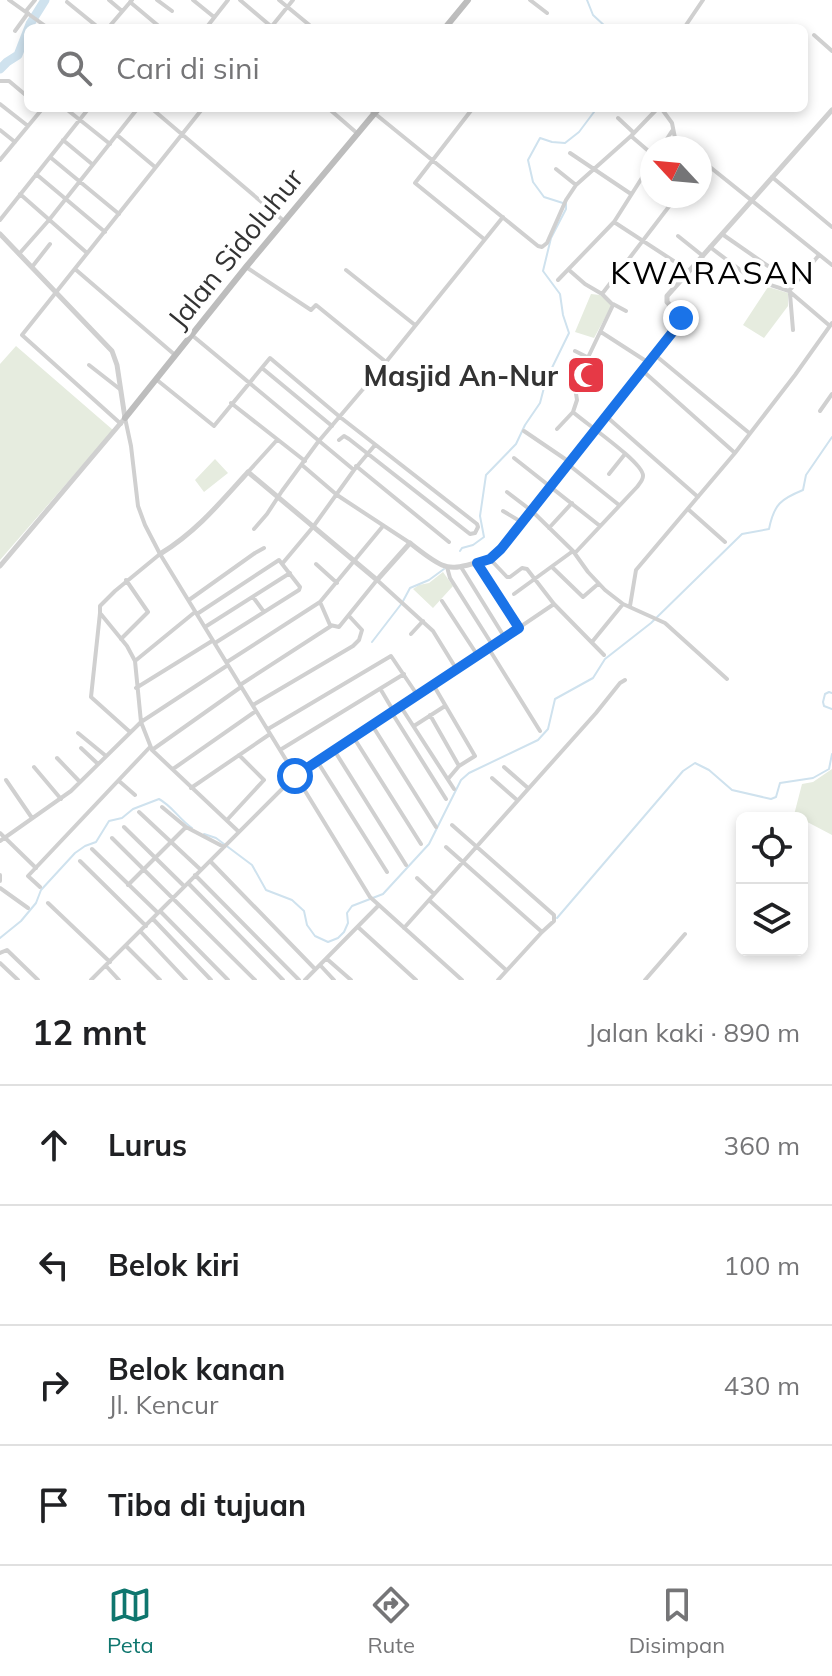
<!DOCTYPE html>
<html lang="id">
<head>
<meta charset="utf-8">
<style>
	body { margin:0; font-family:Mulish,sans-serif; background:#f2f2f2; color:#202124 }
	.controls { position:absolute; right:24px; bottom:24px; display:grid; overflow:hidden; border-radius:12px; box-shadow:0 4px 12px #0003 }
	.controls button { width:72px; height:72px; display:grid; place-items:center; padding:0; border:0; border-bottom:2px solid #e0e0e0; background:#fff; color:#202124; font:40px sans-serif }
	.compass { position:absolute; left:640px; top:136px; width:72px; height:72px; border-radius:50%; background:#fff; box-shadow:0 4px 12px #0003; rotate:296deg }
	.stop { position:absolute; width:24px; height:24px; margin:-18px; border:6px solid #1a73e8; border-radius:50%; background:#fff }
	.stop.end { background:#1a73e8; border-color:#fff; box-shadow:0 2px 8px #0008 }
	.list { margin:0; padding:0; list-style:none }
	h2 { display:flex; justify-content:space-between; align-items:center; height:104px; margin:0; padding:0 32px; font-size:34px }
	h2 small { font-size:26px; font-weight:400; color:#757577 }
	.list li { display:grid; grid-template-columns:52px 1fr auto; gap:24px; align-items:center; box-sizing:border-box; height:120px; padding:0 32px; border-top:2px solid #e0e0e0 }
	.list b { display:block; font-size:30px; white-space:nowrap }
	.list p { margin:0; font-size:26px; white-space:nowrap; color:#757577 }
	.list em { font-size:26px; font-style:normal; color:#757577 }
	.icon { flex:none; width:44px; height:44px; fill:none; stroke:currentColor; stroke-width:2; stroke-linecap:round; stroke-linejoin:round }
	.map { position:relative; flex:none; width:832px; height:980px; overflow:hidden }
	.search { position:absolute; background:#fff; box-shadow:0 4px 12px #0003; left:24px; right:24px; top:24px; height:88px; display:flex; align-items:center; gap:20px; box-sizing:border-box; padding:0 28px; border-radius:12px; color:#757577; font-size:30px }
	.sheet { height:584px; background:#fff }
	nav { display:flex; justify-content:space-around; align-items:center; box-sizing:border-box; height:112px; border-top:2px solid #e0e0e0; background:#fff; font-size:22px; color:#757577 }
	nav a { display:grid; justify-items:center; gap:4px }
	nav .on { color:#0f766e }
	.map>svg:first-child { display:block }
	.green { fill:#e6ecdf }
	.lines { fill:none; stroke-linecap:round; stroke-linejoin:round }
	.stream { stroke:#cfe2ee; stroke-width:2 }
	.river { stroke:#cfe2ee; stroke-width:9 }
	.minor { stroke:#d0d0d0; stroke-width:4 }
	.tertiary { stroke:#d0d0d0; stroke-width:5 }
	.secondary { stroke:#bdbdbd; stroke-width:6 }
	.route { stroke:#1a73e8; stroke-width:10 }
	.labels { text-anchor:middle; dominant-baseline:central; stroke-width:8; stroke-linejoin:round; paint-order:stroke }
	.street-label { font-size:28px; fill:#333; stroke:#fff }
	.poi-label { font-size:28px; font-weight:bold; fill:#333; stroke:#fff; text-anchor:end }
	.quarter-label { font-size:32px; letter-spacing:2px; fill:#000; stroke:#fff }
</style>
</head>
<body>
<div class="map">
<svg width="832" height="980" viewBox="0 0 832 980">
	<rect width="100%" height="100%" fill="#fff"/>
	<path class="green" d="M768,287L788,293V306L764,338L743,325Z
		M591,294L600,295L612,305L594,338L575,332Z
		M16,346L113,430L0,560V364Z
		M215,459L228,473L204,492L195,480Z
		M443,572L453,586L433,608L413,589L419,585L429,583Z
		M832,769V835L794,815L802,784L813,782Z"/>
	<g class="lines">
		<path class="stream" d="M587,0L593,15L607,28
			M460,551L462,548L473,545L484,537L480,516L486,475L516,444L525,425L540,403L546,380L569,333L563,315L560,294L543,271L551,238L566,209V204L544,197L533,182L528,160L540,138L552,142L565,143L579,132L597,108
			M372,642L402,603L410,588L429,580L444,569
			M832,693L829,692L825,694L823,702L824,706L832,709
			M204,834L216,838L252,865L266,890L292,900L304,911L307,925L315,936L328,942L338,938L344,932L348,923L347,913L352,906L383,894L429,844L461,780L469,773L538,740L548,729L555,699L593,678L605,659L651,623L742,534L769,529C774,504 781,499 803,490L806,475L832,437
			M557,918L683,771L695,763L709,770L732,790L771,799L776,797L780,783L813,778L829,769L832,754
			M0,938L21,921L36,903L41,890L75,853L85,846L96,842L109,821L122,818L133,809L159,799C172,806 179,819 192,828"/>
		<path class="river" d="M0,69L7,62L18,55L30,24L45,0"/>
		<path class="minor" d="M9,0L48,28
			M109,0L122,11
			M157,0L172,11
			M193,0L214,17
			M240,0L273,28
			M279,0L313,28
			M530,0L547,13
			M67,2L99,28
			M130,2L161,28
			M26,11L35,0
			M272,26L293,0
			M108,28L132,0
			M206,28L228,0
			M684,28L703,0
			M15,31L28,13
			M814,35L832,51
			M0,81H9L28,97
			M0,104L28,126
			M65,108L110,144
			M151,108L284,221
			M328,108L358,134
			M368,108L538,246L542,247L547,243L566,200L576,185L631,136L658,108
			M473,108L415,183L484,239
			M661,108L672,123L675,138L686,148
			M634,109L635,108
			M618,118L634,133
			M0,130L15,142
			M117,135L155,167
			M631,136L652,154
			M63,140L92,164
			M661,148L672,131
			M570,153L631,194
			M50,157L119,214
			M700,159L832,265
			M0,160L43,108
			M556,169L576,185
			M36,174L105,232
			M772,177L832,227
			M20,194L87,253
			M0,220L89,108
			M614,222L689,271
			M722,234L768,266
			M678,236L703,256
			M710,247L752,279L789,291L830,326
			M19,254L49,220L138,108
			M32,267L50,244
			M246,267L311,310L316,305L386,362
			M75,269L175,355
			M346,270L415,325
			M569,270L585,284L602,294
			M558,280L614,222L652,162
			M789,291L819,255
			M790,294L793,330
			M613,304L626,311
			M601,332L649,363
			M193,336L354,470
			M575,351L587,357
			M655,355L748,432
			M89,365L121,390
			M262,368L332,426
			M643,371L735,453
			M157,380L214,426L270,358L340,417L477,524L478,527L475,533L470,534L349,439L344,436L339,440
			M231,403L305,461
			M820,411L832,394
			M573,412L577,400L575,387L582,370L613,305L602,294L677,196
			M607,417L698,497
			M125,418L131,446L138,506L145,525L160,554L370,897L462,980
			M121,424L22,335L203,108
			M557,429L573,412C585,423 644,463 643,476C643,480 640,483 637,487L575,553
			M524,431L571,463
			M514,458L600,526
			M302,465L337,495L410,543
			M569,465L619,505
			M356,466L449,542
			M248,472L277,440
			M609,474L625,454
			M507,492L532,511L573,551L588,572L605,590L623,604L665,623L727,679
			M689,510L725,542
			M503,511L523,523
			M549,528L572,503
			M254,529L267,514L282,491L318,442L386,362L503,217
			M160,554L115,591L100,606V613L127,646L135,661L141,722L152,750L239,832
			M490,559L507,577H510L522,568L527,569L554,604L604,655
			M477,563L519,628
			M282,564L313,527L354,470L375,445
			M316,564L337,583
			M447,567L450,578L493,646
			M461,567L505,638
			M552,567L583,597L598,584
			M514,594L573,551
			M253,597L264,612
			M189,600L255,553L264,548
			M442,601L478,656
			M320,602L330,625L339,627L377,580L433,631L457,670
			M630,606L636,570L735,453L795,375L832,323
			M100,613L91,697L130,732
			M197,614L279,560L300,587L299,590L215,643
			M205,627L290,573
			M411,634L423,621
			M121,639L148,612L126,580
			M592,642L623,604
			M489,649L540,731
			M135,661L195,612
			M227,662L320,602L383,526
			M240,685L331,626
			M434,686L475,756L459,766L448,779
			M136,688L212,641
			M381,690L394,712
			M253,705L353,646L359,640L362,630L350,617
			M401,707L454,789
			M392,713L446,799
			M430,715L459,766
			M372,725L436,827
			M414,726L445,706
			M268,729L391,656L418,696
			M78,733L106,756
			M354,738L421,844
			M81,748L98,764
			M152,750L241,687
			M280,750L404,674
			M334,750L406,865
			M57,758L80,782
			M317,761L387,872
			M34,767L61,799
			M504,767L528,788
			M173,769L256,711
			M492,778L517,800
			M6,780L32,818
			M119,781L135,795
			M191,788L270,734
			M162,807L186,827L224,847
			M139,812L201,870
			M227,820L264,780L239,755
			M124,827L184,886
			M0,833L36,868
			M112,838L255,980
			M0,841L71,791L141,722L228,665
			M446,847L542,932L554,921V915L452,825
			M92,849L158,913
			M80,861L146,926
			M211,862L315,969
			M0,875V881
			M195,875L299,980
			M417,878L434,894
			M188,883L283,980
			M128,885L186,827
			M40,887L28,876L150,747
			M0,888L28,908
			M429,900L506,970
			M48,903L110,962
			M160,911L228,980
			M153,919L211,980
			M359,928L416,980
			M404,928L596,713L620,683L625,680
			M141,932L186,980
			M126,946L160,980
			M0,953L7,950L38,980
			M327,959L351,980
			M0,963L18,980
			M320,965L334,980
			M106,966L119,980
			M91,980L295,776L418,696L554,604
			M305,980L378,906
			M498,980L542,932
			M645,980L685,934"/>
		<path class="tertiary" d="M0,234L112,351L117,365L125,418L0,566
			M160,554C196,532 220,503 248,472L377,580L410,543C420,551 431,560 442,565C451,569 459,567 468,565C499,558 503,547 523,523L679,324L680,316L667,302V296L832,110"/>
		<path class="secondary" d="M445,28L468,0
			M125,418L246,267L379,108"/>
	</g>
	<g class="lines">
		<path class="route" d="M295,776L519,628L477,563L490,559L501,549L679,324L681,318"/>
	</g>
	<defs>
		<g id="mosque-square" transform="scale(2)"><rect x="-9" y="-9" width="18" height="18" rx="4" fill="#e63946" stroke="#fff"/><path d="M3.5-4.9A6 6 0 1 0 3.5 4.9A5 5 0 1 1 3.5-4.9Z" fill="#fff"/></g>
	</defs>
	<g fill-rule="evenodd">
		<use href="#mosque-square" x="586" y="375"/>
	</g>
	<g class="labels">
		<g class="street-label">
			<text transform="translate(235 248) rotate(-51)">Jalan Sidoluhur</text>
		</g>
		<g class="poi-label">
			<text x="558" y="375">Masjid An-Nur</text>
		</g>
		<g class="quarter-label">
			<text x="713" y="272">KWARASAN</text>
		</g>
	</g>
</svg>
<div class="controls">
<button><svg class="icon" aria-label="locate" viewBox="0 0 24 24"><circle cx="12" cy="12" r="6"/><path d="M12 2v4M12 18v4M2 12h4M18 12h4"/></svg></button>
<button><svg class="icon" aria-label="layers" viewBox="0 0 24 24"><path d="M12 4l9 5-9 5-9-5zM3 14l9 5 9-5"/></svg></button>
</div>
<svg class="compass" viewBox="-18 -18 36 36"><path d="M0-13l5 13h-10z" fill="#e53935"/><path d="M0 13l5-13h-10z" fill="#757577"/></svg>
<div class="stop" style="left:295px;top:776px"></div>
<div class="stop end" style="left:681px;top:318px"></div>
<div class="search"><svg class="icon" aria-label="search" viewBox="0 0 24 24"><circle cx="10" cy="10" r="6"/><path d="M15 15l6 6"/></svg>Cari di sini</div>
</div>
<section class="sheet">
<h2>12 mnt<small>Jalan kaki · 890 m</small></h2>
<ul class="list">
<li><svg class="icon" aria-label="ahead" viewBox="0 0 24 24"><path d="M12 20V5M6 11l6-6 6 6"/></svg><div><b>Lurus</b></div><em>360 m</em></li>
<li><svg class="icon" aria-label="left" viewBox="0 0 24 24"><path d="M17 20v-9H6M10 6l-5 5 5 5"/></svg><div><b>Belok kiri</b></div><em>100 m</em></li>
<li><svg class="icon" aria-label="right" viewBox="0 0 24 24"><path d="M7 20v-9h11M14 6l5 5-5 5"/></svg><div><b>Belok kanan</b><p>Jl. Kencur</p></div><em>430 m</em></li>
<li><svg class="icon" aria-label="arrive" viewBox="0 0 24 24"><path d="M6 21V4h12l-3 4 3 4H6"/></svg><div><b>Tiba di tujuan</b></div></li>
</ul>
</section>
<nav>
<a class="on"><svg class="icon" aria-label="map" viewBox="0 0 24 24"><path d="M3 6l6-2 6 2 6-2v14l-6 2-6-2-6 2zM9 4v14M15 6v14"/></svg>Peta</a>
<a><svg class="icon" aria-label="directions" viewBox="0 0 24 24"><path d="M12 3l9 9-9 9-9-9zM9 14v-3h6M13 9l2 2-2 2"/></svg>Rute</a>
<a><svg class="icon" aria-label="saved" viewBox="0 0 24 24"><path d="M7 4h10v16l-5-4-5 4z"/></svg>Disimpan</a>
</nav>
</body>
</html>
